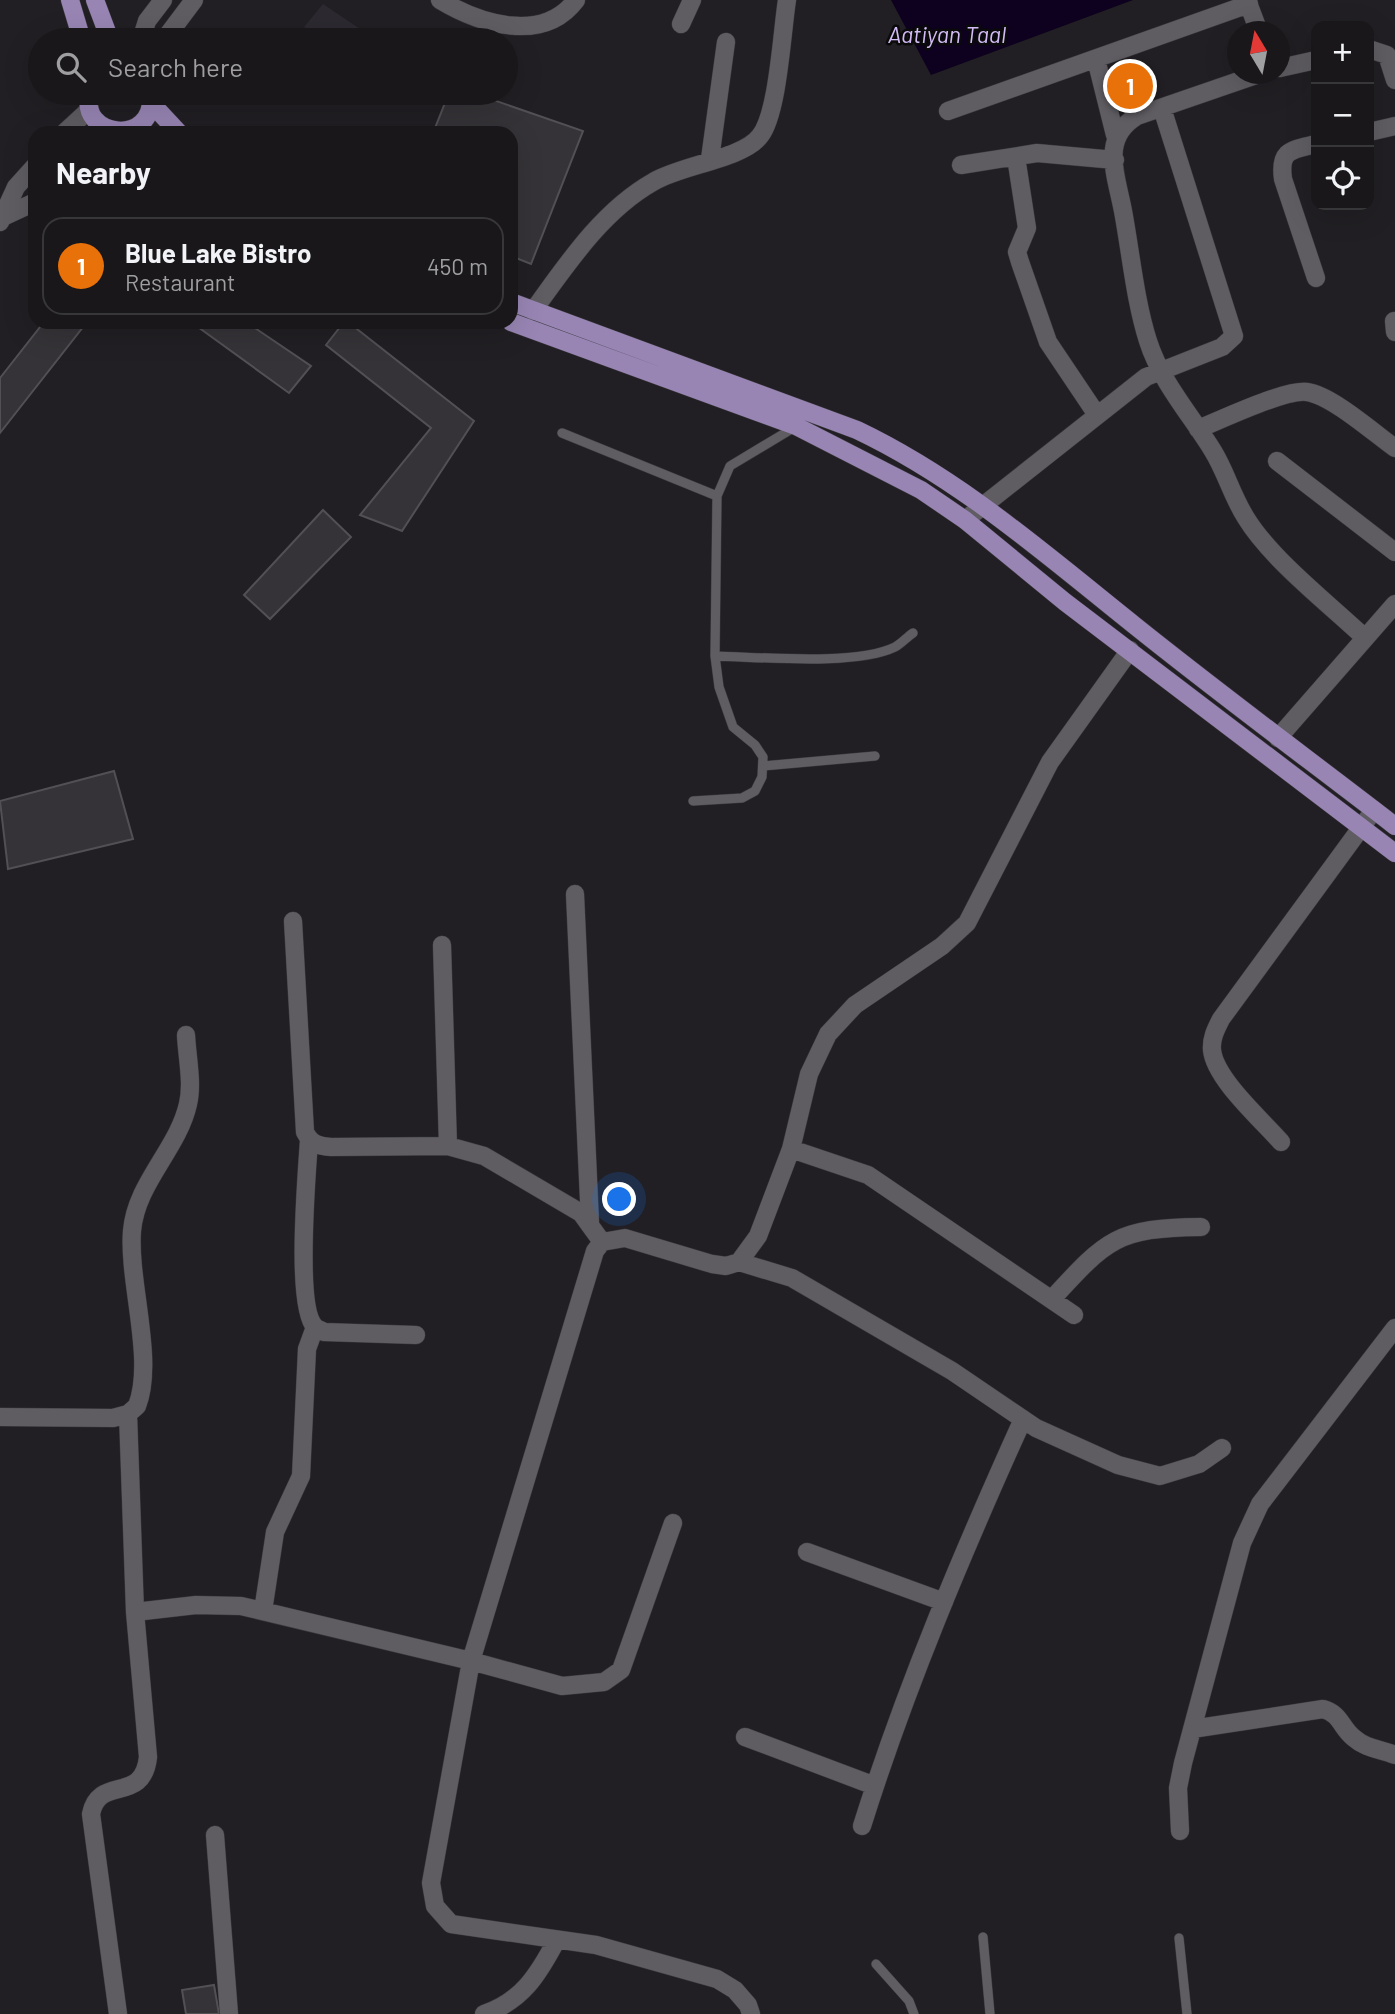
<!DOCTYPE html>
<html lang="en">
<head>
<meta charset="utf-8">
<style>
	body { margin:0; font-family:Barlow,sans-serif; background:#262427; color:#f1f3f6 }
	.controls { position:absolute; right:21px; top:21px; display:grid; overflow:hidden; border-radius:14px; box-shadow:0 7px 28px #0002 }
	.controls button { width:63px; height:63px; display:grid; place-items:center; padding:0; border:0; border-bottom:2px solid #373639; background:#19171a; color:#f1f3f6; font:35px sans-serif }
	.compass { position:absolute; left:1227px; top:21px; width:63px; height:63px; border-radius:50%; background:#19171a; box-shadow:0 7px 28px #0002; rotate:350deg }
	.you { position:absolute; left:620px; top:1200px; width:24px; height:24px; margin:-18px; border:5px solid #fff; border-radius:50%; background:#1a73e8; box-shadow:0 0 0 10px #1a73e833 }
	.badge { display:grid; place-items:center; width:46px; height:46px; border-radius:50%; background:#a3c927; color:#fff; font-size:23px; font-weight:700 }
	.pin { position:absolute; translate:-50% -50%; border:4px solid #fff; box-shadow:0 2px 7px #0006 }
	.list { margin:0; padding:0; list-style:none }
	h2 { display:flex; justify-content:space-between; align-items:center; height:91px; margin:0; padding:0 28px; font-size:30px }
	h2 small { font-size:23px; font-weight:400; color:#9f9fa2 }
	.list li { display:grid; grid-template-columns:46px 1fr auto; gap:21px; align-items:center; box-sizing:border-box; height:98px; margin:0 14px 14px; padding:0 14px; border:2px solid #373639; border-radius:21px }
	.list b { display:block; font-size:26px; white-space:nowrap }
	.list p { margin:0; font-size:23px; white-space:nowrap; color:#9f9fa2 }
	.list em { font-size:23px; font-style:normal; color:#9f9fa2 }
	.icon { flex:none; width:38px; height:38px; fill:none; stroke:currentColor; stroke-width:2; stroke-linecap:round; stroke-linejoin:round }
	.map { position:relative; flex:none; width:1395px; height:2014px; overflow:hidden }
	.search { position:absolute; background:#19171a; box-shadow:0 7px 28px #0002; left:28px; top:28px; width:490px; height:77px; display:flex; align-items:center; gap:18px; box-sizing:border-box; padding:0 24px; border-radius:38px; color:#9f9fa2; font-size:26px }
	.panel { position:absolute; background:#19171a; box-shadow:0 7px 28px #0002; left:28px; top:126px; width:490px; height:203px; border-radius:21px }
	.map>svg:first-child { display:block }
	.built { fill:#2c2931 }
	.water { fill:#0e001f }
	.building { fill:#353337; stroke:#525054; stroke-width:2 }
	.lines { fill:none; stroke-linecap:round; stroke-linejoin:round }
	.service-casing { stroke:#3b3a3e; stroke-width:10 }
	.minor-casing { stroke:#3b3a3e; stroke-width:19 }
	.tertiary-casing { stroke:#3b3a3e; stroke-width:19 }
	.primary-casing { stroke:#3b3a3e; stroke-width:19 }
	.service { stroke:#5f5d62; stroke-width:9 }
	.minor { stroke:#5f5d62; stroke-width:18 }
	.tertiary { stroke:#5f5d62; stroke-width:18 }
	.primary { stroke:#9885b4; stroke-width:18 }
	.labels { text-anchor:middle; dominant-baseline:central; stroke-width:5; stroke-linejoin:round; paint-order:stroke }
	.water-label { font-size:23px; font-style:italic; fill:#d3bcf6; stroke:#0a0a0b }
</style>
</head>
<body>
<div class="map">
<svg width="1395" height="2014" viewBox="0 0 1395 2014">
	<rect width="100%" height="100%" fill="#211f23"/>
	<path class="built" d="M323,4L375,39L329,40L304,27Z"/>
	<path class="water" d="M891,0H1133L931,75Z"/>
	<path class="building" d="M449,93H473L583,131L531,264L511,256V133H433Z
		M44,322H87L0,433V378Z
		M191,322H246L311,366L289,393Z
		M344,322H348L474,421L402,531L360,515L431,428L326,345Z
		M323,510L351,537L270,619L244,595Z
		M114,771L133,839L8,869L0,801Z
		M214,1985L219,2014H186L182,1990Z"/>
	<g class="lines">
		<g class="service-casing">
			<path id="service" d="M562,433L717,496
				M715,656C761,657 856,666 895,647C901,644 907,637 913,633
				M763,766L875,756
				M693,801L742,798L755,791L762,777L763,757L755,745L733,727L719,687L715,656L717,496L730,466L795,427
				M983,1937L990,2014
				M1179,1938L1187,2014
				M876,1964L909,2001L914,2014"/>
		</g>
		<g class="minor-casing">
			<path id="minor" d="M440,0C480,24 543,44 576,0
				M1247,0L1259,32
				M681,24L692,0
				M1369,49L1387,55L1395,80
				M1096,59L1115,135
				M1280,68L1316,60
				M1259,74L1137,116C1100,138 1116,174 1123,211C1131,254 1135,300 1148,341C1161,382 1191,415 1213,451C1226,472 1232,496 1246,518C1271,559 1329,604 1365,638
				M948,111L1249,4
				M1369,132L1395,126
				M1016,157L1027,228L1017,252L1020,262L1048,342L1097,415
				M710,159L726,42
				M961,165L1037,153L1115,160
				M1316,278L1283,179C1279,150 1291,150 1316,144
				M533,311C567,264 602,211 653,182C681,165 743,159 760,136C778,114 782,31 787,0
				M1394,321L1395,332
				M1198,429C1221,420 1285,389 1307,392C1331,395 1374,433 1395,448
				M1277,461L1395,552
				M965,520L1146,377L1222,347L1234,336L1162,108
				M1278,738L1395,604
				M575,894L590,1222
				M293,921L305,1132C311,1144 318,1146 331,1147L448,1146L484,1156L581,1213L602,1242
				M442,945L448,1146
				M309,1140C307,1172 295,1307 315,1327C317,1329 321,1330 324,1332L416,1335
				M1281,1142C1261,1119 1215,1079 1212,1050C1211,1038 1216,1029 1221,1019L1374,810
				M791,1149L868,1175L1074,1315
				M739,1262L792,1278L952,1371L1036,1428L1118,1465L1160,1476L1199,1464L1222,1448
				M1052,1299C1107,1239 1117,1228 1201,1227
				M0,1417L113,1418L128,1414L137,1406C155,1360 128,1282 132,1231C136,1183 178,1149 188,1104C193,1083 187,1057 186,1035
				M807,1552L944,1602
				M263,1611L275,1532L301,1476L307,1349L315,1327
				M135,1612L196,1605L241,1606L471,1661L562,1686L604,1682L621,1670L673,1523
				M1192,1729L1323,1709C1341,1714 1341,1728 1354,1738C1366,1749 1381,1749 1395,1755
				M745,1737L875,1786
				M862,1826C906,1686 963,1552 1023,1419
				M1180,1831L1178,1788L1183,1763L1242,1543L1260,1504L1395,1328
				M215,1835L229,2014
				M118,2014L91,1814C99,1774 143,1805 148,1757L135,1612L128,1414
				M484,2014C522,2001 538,1975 556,1941
				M751,2014L748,2005L735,1990L717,1979L596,1945L451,1924L435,1906L431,1883L471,1661L595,1251L602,1242L625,1238L712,1264L726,1266L739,1262L758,1236L791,1149L809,1074L828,1034L855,1005L942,946L967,923L1050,762L1130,650"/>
		</g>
		<g class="tertiary-casing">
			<path id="tertiary" d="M141,40L147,21L163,0
				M164,40L194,0
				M64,133L90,109
				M5,216L35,202
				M0,222L16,187L35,166"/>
		</g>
		<g class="primary-casing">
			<path id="primary" d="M70,0L82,40
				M95,0L110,40
				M90,93C77,137 156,149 151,93
				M152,104L179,133
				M511,302L857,430C960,479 1045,554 1134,625C1220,694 1308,759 1395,826
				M511,322L796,426L921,490L965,520L1065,602L1395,853"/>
		</g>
		<use href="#service" class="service"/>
		<use href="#minor" class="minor"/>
		<use href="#tertiary" class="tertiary"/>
		<use href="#primary" class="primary"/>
	</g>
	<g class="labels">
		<g class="water-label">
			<text x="947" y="34">Aatiyan Taal</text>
		</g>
	</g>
</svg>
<div class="controls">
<button>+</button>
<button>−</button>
<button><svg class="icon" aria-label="locate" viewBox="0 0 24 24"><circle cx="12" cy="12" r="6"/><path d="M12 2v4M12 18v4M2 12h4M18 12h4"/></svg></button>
</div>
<svg class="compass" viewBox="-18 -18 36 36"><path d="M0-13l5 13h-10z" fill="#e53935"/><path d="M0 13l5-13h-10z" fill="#9f9fa2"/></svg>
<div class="you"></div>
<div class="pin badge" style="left:1130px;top:86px;background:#e8710a">1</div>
<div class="search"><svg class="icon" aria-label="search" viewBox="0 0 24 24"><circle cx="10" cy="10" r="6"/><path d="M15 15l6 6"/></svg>Search here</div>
<section class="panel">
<h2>Nearby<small></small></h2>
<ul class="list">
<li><span class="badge" style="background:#e8710a">1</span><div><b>Blue Lake Bistro</b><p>Restaurant</p></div><em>450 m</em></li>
</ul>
</section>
</div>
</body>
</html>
